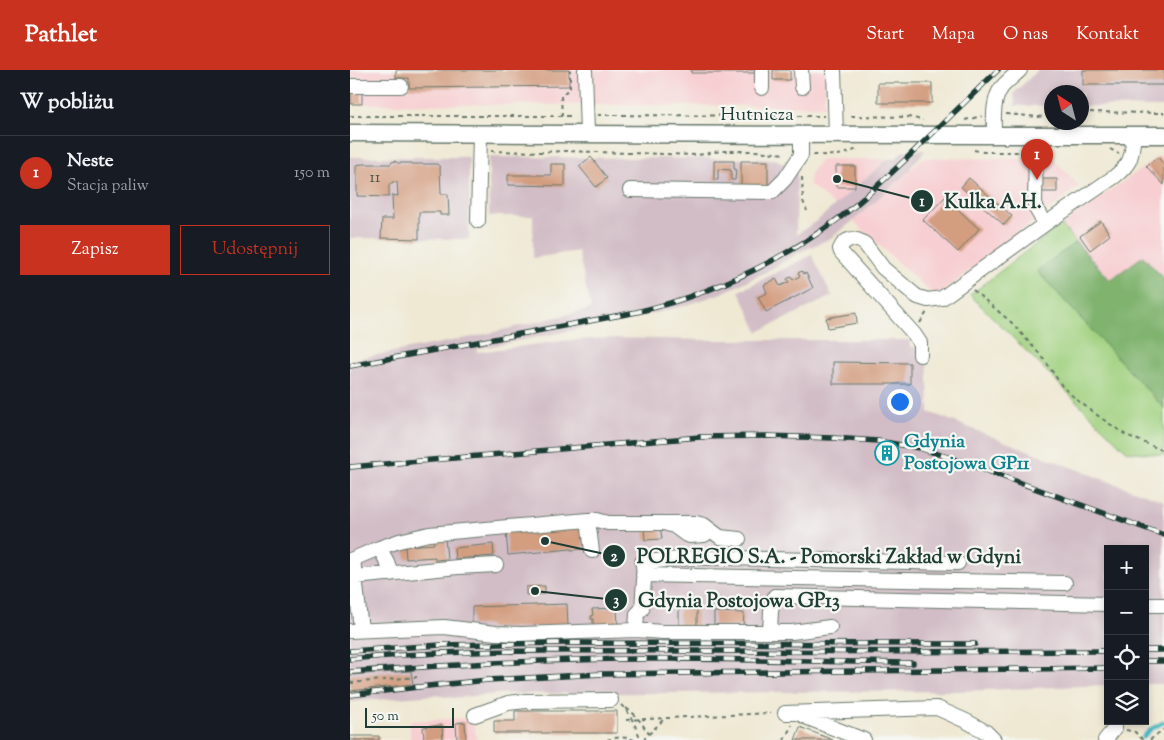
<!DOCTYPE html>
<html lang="pl">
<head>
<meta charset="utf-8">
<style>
	body { margin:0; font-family:"Sorts Mill Goudy",serif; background:#20242c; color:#f1f3f6 }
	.controls { position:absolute; right:15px; bottom:15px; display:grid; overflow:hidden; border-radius:0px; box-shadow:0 2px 8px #0003 }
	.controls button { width:45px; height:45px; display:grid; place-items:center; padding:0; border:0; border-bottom:1px solid #363941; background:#171b24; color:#f1f3f6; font:25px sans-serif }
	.compass { position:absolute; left:694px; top:15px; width:45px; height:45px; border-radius:50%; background:#171b24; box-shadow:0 2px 8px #0003; rotate:324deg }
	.scale { position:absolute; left:15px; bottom:12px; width:89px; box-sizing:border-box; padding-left:5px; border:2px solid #1f3d34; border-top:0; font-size:14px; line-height:18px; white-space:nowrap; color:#1f3d34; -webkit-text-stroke:4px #f6f6f2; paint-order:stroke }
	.you { position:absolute; left:549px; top:331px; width:18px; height:18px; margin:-12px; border:4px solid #fff; border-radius:50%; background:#1a73e8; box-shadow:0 0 0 8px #1a73e833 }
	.badge { display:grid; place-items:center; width:32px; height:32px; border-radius:50%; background:#c8321e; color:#fff; font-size:16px; font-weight:700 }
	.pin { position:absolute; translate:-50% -41px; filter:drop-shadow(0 1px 2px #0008) }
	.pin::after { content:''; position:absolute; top:26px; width:18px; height:15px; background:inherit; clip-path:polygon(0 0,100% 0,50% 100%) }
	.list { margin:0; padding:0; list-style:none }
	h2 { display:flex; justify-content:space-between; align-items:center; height:65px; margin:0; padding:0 20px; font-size:21px }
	h2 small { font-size:16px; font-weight:400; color:#9ea1a6 }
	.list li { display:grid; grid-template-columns:32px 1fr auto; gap:15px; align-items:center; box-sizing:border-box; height:75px; padding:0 20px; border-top:1px solid #363941 }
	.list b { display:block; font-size:19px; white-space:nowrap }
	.list p { margin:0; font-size:16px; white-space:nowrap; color:#9ea1a6 }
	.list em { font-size:16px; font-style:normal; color:#9ea1a6 }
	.actions { display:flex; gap:10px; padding:15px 20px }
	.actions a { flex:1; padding:11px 0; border:1px solid #c8321e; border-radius:0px; text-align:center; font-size:18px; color:#c8321e }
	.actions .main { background:#c8321e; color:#fff }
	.icon { flex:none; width:28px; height:28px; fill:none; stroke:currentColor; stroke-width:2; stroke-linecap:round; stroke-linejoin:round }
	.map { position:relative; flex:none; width:814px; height:670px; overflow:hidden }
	header { display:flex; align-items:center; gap:30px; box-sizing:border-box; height:70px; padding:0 25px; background:#c8321e; color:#fff }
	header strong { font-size:24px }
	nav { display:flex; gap:28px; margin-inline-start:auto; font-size:18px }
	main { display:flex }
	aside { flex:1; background:#171b24 }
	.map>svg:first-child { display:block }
	.built { fill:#f7cfd2 }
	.industrial { fill:#d2bdc6 }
	.green { fill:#a1d180; stroke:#60875a }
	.forest { fill:#80b36e; stroke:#507851 }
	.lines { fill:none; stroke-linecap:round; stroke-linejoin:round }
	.stream { stroke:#4ab7c4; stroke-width:4 }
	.building { fill:#d39d80 }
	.minor-casing { stroke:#68796c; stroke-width:16 }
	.major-casing { stroke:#68796c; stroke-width:19 }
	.path { stroke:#68796c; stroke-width:2; stroke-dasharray:4 4; stroke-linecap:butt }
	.minor { stroke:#fff; stroke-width:14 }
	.major { stroke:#fff; stroke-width:16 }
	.rail-casing { stroke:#1f3d34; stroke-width:5.5 }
	.rail { stroke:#f6f6f2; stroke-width:4; stroke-dasharray:11; stroke-linecap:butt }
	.labels { text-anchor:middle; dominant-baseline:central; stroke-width:4.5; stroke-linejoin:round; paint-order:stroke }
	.number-label { font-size:16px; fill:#4c5547 }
	.street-label { font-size:19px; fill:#1f3d34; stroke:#f6f6f2 }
	.culture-label { font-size:19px; font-weight:bold; fill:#0d838f; stroke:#f6f6f2; text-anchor:start }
	.leader { fill:none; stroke:#1f3d34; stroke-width:2 }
	.callout-dot { fill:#1f3d34; stroke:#f6f6f2; stroke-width:2 }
	.mark-label { font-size:15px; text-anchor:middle; font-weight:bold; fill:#fff }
	.callout-label { font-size:20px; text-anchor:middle; font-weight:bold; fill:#1f3d34; stroke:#f6f6f2; stroke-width:4.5; stroke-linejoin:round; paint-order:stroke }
</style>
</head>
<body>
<header>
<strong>Pathlet</strong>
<nav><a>Start</a><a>Mapa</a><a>O nas</a><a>Kontakt</a></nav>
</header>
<main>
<aside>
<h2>W pobliżu<small></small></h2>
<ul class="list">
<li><span class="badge">1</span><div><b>Neste</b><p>Stacja paliw</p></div><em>150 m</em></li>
</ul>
<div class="actions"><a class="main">Zapisz</a><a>Udostępnij</a></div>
</aside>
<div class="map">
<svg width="814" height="670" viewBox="0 0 814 670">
	<rect width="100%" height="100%" fill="#f6f6f2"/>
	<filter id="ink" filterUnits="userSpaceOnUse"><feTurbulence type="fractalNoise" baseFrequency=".02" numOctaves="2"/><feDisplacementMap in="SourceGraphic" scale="10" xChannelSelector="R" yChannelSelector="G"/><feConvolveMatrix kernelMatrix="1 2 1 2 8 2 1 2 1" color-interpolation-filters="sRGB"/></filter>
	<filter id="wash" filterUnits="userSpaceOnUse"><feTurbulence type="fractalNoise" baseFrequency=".0096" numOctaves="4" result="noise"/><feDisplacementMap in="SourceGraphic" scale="20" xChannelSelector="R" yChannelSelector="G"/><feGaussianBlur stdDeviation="1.12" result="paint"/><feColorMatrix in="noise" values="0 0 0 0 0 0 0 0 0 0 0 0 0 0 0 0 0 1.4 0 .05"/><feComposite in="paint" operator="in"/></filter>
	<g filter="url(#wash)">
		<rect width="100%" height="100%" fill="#efe9d4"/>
		<path class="built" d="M0,0H475V36L0,34Z
			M814,83V209L792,186L760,210L711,155Z
			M573,88L704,89L729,116L586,227L503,151Z
			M471,89H538L485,136L459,114L460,104Z
			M118,648L123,651L127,670H60V651Z"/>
		<path class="industrial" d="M688,0H814V37L732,36V22H702L701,36H665L664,23Z
			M575,80L574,82L560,98V100L503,151L481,168L452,181L412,204L372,223L334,236L289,247L127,279V282L213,271L257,268L357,270H560V277H577L579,342L752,409L814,431V614H795V479H758V615L611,621L146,624L103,628L85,625L0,632V290L123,267L241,239L228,181L183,188V146H139V87L426,89L447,104L446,165L468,150L538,89L546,88L553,81Z
			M0,87H119V169L0,168Z
			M462,185L482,226L408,262L389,221Z"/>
		<path class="green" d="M711,155L726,172L687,201L814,338V385L776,381L620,225L671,185Z"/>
		<path class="forest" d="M726,172L760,210L793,186L814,209V338L687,201Z"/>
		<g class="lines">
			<path class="stream" d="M793,667L801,659L814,652"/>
		</g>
		<g id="blocks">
			<path class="building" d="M46,0H219V16L59,18V8H46Z
				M341,0H409V3H341Z
				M423,0H440V10H423Z
				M733,0H814V15H733Z
				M528,13H582V33H528Z
				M1,23H12V34H1Z
				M241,87L257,108L246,117L229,96Z
				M808,87L814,95V115L796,96Z
				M45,91L48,93H62V94H87L90,97L91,124H98L99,145H90V142H69V169L31,168L32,149H43L42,125L48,126L47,112H42V114H39V127L7,126V105H6V95L12,94H41L42,92Z
				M364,91H384V99H386L385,110H381V100L368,99V110H364Z
				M391,91H418V116H391Z
				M201,94H215V116L158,115V105H201Z
				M486,96H505V117H486Z
				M619,108L662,146L654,155L611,117Z
				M683,109H707V122H683Z
				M595,127L629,159L608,182L573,150Z
				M751,151L760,165L740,180L730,166Z
				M452,201L454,204L456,203L463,218L416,242L408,227L417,223L414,215L426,209L430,216L439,212L437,209L441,207L443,210L450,206L448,203Z
				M506,243L507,253L478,258L476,248Z
				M483,292L560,293V314H483Z
				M529,379H544V387H529Z
				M232,456L234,479L221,480V479L158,485L156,462Z
				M310,456L312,469L295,470L294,458Z
				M95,468L97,489L85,490V487L56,489L55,476L84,474L83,469Z
				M143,474L144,486L105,489L104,478Z
				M195,516V524L176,525V517Z
				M217,534L218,556L140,558V555H122V537Z
				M267,538L268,555L243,556V549H241V546L243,545L242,539Z
				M329,539L347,540V558H329Z
				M364,542L394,543L393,557L364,556Z
				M61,601L63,614L0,621V605Z
				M165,641H267V663H144V651H165Z
				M115,652L116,670H107L106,653Z
				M92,655L93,670H74L73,657Z
				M450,657L483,670H445Z
				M0,666H29V670H0Z"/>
		</g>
	</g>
	<g filter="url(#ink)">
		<use href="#blocks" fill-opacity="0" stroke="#68796c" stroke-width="1"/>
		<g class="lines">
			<g class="minor-casing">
				<path id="minor" d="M235,0L237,63
					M451,0L452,17
					M484,0L486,65
					M0,16H51
					M412,18V0
					M644,65C644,49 642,30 652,17C657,11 664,6 670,0
					M686,65L685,137L695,154
					M280,120L422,122L435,109L451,85V65
					M128,151L130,63
					M570,285V273L564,264L491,182L490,179C495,167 505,167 515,174L533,198L565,225L568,227L578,230L592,228L695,154L764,107C783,92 781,87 784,65
					M238,450L242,481
					M318,453H346L354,455L370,467L389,469
					M29,478L49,471L79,464L238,450H247L258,453H314L324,456L335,464L340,466L354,465L360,460
					M3,489L11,559
					M0,490L3,489L29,478C34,487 40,494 40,504
					M292,492L343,488H377L608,493
					M293,505L715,513
					M5,507L108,497L146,495
					M795,535H814
					M286,560L287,544L292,539L294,510L293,495
					M0,561L94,557L146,563L171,564L286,560L313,562H442L480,557
					M420,561L421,541L425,526L758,534
					M435,643L587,638L616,651L636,662L644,670
					M125,645L158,633L176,631L261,630
					M452,645L458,648L514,670
					M755,670L765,658"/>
			</g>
			<g class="major-casing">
				<path id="major" d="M0,63C271,64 543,66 814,65"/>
			</g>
			<path class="path" d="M732,42L814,43
				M656,44L689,47L702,44
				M248,45L474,46
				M0,46H224
				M212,46L211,26L220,18V0
				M501,46L558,47L573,50
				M615,50L632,46
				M760,79L769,84
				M624,80L633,82H672
				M141,81L193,82L213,81L348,85L371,81H405L436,84
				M463,85C481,85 491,87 507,79
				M452,107L453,131L457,141
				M623,220L661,252L694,289L712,316L727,330L751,348L776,365L814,381
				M570,253L577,242
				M0,613L67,607
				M271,635C281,643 286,658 291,670
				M276,638C287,645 292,654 299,664
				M276,650L421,643
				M776,660L785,662L793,670
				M257,670C267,667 274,666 284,670
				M293,670L314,649
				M434,670L442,655
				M800,670L814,659"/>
			<use href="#minor" class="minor"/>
			<use href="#major" class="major"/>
			<g class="rail-casing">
				<path id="rail" d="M0,296L287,242C361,224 431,192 492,146C514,129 535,109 555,90C586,60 617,30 648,0
					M0,397L350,367L416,366L483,368L528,371L569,378L607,390L814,465
					M795,580H814
					M0,581L91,575L212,573L625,574
					M0,589C123,578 246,581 369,581C499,582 628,582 758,581
					M795,591H814
					M0,602C97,595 194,589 291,589C381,588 472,592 563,593
					M0,625L68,617L138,610L252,604L758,598"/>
			</g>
			<use href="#rail" class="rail"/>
		</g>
	</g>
	<defs>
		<g id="building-ring" transform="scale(1.25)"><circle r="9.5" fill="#f6f6f2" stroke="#0f9aa8" stroke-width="1.5"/><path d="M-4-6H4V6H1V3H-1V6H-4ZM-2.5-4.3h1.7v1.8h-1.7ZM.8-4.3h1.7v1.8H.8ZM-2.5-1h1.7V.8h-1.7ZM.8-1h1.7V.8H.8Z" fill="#0f9aa8"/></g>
	</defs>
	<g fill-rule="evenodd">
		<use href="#building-ring" x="537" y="383"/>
	</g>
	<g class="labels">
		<g class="number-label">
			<text x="25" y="108">11</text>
		</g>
		<g class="street-label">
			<text x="407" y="45">Hutnicza</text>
		</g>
		<g class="culture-label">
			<text x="554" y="372">Gdynia<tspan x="554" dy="22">Postojowa GP11</tspan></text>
		</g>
	</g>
	<path class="leader" d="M487 109L572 131M195 471L264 486M185 521L266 530"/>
	<g class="callout-dot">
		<circle cx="487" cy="109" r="5"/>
		<circle cx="195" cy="471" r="5"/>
		<circle cx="185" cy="521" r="5"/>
		<circle cx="572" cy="131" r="12"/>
		<circle cx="264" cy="486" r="12"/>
		<circle cx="266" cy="530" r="12"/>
	</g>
	<g class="mark-label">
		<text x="572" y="136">1</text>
		<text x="264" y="491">2</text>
		<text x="266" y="535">3</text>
	</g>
	<g class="callout-label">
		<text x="643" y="138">Kulka A.H.</text>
		<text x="479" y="493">POLREGIO S.A. - Pomorski Zakład w Gdyni</text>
		<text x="389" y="537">Gdynia Postojowa GP13</text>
	</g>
</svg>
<div class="controls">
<button>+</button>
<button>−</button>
<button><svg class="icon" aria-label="locate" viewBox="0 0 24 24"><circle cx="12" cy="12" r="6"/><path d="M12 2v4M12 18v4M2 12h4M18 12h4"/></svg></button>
<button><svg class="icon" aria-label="layers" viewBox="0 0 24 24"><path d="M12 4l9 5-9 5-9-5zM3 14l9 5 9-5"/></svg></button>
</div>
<svg class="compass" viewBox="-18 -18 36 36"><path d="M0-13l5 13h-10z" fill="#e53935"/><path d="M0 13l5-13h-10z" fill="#9ea1a6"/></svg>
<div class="scale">50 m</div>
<div class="you"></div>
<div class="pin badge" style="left:687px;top:110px">1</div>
</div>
</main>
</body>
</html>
